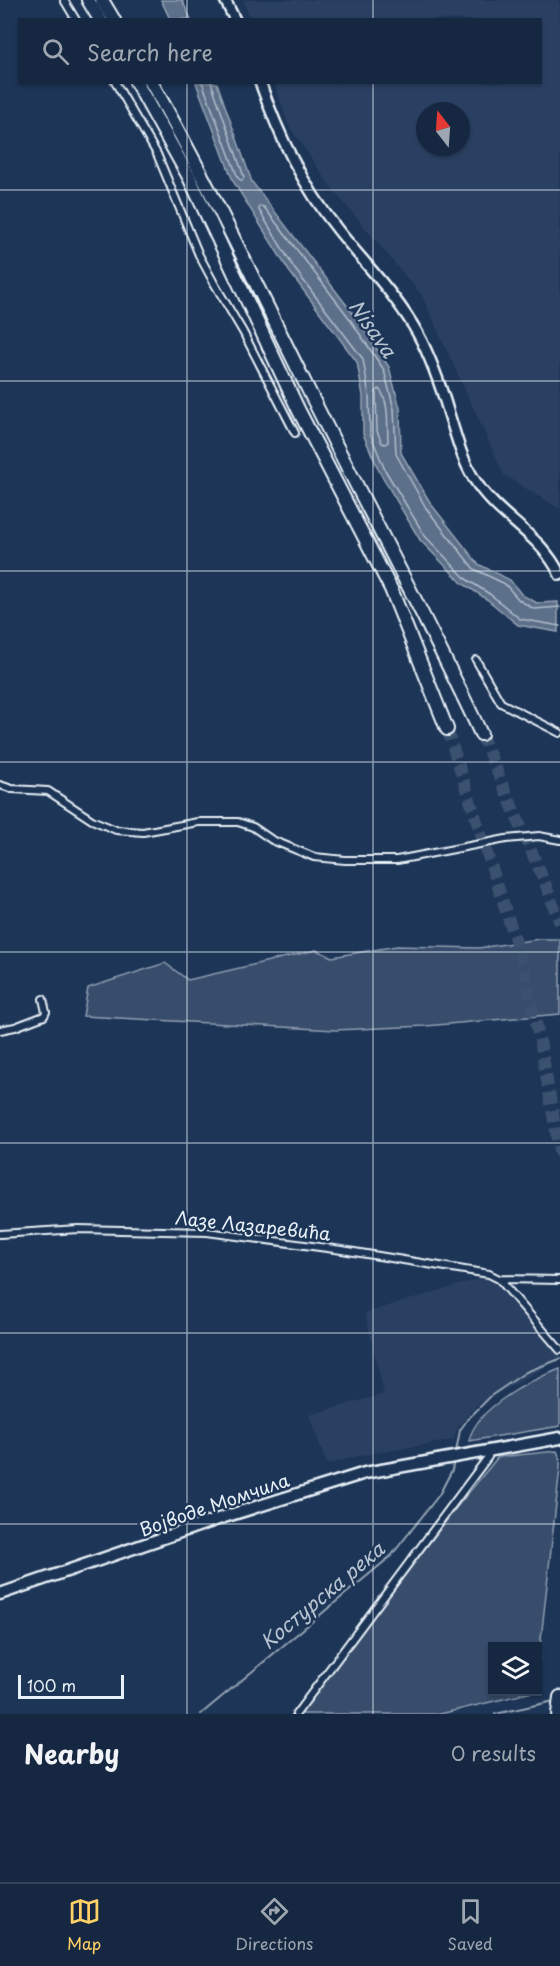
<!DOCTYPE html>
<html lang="en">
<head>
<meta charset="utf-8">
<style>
	body { margin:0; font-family:"Playpen Sans",sans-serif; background:#1f3048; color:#f1f3f6 }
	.controls { position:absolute; right:18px; bottom:18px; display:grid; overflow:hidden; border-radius:0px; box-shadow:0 2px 4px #0004 }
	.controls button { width:54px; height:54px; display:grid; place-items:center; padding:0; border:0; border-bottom:2px solid #35445a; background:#162841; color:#f1f3f6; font:30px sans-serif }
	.compass { position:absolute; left:416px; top:102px; width:54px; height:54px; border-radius:50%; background:#162841; box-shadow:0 2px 4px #0004; rotate:343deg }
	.scale { position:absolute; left:18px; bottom:15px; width:106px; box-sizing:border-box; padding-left:6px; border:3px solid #e8f1f8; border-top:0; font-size:16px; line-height:21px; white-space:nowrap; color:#e8f1f8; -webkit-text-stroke:4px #1d3557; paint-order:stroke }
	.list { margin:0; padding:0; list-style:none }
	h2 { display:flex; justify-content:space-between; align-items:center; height:78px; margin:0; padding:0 24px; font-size:26px }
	h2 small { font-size:20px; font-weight:400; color:#9ea6b1 }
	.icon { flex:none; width:33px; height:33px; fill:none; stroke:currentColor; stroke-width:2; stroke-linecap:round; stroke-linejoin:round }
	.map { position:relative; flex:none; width:560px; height:1714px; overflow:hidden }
	.search { position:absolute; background:#162841; box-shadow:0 2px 4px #0004; left:18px; right:18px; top:18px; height:66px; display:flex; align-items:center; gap:15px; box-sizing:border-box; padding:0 21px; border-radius:0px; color:#9ea6b1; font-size:22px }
	.sheet { height:168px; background:#162841 }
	nav { display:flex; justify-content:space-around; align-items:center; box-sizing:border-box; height:84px; border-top:2px solid #35445a; background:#162841; font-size:16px; color:#9ea6b1 }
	nav a { display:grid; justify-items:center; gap:3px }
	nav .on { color:#ffd166 }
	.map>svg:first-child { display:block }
	.built { fill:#2a4162; fill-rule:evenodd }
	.green { fill:#374d6c; stroke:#909fb2; stroke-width:1.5 }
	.water { fill:#5d7089; stroke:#95a4b5; stroke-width:1.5 }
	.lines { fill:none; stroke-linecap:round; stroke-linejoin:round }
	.shore { stroke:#b0bdcc; stroke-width:1.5 }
	.stream { stroke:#95a4b5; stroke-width:2 }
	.highway-tunnel { stroke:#3b516f; stroke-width:12; stroke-dasharray:12 6; stroke-linecap:butt }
	.street-casing { stroke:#e8f1f8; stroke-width:10 }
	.secondary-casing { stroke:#e8f1f8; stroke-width:14 }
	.primary-casing { stroke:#e8f1f8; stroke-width:15 }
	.highway-casing { stroke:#e8f1f8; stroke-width:16 }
	.street { stroke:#1d3557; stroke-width:6 }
	.secondary { stroke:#1d3557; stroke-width:9 }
	.primary { stroke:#1d3557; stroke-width:10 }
	.highway { stroke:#1d3557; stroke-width:12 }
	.grid { fill:none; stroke:#e8f1f8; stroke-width:1.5; stroke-opacity:0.55 }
	.labels { text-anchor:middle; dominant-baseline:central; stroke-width:5; stroke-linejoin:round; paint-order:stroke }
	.street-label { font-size:18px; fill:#e8f1f8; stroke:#1d3557 }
	.water-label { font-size:20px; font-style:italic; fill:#b7c4d1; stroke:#1d3557 }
</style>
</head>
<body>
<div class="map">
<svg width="560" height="1714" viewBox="0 0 560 1714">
	<rect width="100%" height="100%" fill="#1d3557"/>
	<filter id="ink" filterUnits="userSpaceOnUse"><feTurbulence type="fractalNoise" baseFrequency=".0167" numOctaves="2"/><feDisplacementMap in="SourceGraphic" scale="12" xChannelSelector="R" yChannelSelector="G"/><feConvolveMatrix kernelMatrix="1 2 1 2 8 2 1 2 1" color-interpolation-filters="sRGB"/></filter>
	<g filter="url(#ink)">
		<path class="built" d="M243,0H560V509L504,475L422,296L330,186L315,164L289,126L274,83L540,82V20L251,19ZM425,111H461V147H425Z
			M485,1277L497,1281L503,1286L560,1354V1359L477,1405L457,1428L454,1440L357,1456L327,1465L309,1415L384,1394L365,1313Z"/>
		<path class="green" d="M539,939H560V1014L426,1026L335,1030L83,1016L88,988L165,963L188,980L316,950L332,957L397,946L479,948Z
			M560,1369V1426L469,1441C475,1408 531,1380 560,1369Z
			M557,1451L560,1459V1468L538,1666V1646H492V1692H533L440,1714H299L456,1508L498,1457Z"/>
		<path class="water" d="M161,0H182L191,19H170Z
			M196,83H217L252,182L352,312L389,367L400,408L401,453L431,504L478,564L510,580L522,595L537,603L558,602V632L518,625L488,600L462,583L420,540L380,473L363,434V396L357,362L289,271L233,181Z"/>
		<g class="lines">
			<path class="shore" d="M202,82L238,178L242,181L244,177L211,82
				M379,389C390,401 387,426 388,442L385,444L382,443L377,431L376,392Z
				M560,607L534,609L519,600L505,584L474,569L426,508L396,454L394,409L384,370L347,315L264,207L259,206V210L294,268L363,359L369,396L370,433L385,470L425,536L466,579L491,595L520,619L560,626"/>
			<path class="stream" d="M456,1452L460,1430L468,1419L492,1395L526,1372L560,1359
				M201,1714L391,1556L439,1495L452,1470L454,1460
				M495,1714L554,1701"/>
			<path class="highway-tunnel" d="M447,729L523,964L541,1046L560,1155
				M481,734L545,883L560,923"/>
			<g class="street-casing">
				<path id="street" d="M64,0L76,20
					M115,82L157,154L199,255L214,283L243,332L295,433
					M476,660L501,703L560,733
					M0,785L12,789L48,791L92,820L116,830L143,832L198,822H238L253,827L272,840L314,857L345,860H397L506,839L539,836L560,840
					M0,1030L15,1027L44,1016L46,1012L43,999
					M0,1234L78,1229L207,1232L342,1250L489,1274L499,1279L560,1350
					M499,1279L560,1280
					M296,1714L488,1457L489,1451"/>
			</g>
			<g class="secondary-casing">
				<path id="secondary" d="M225,0L235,20
					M260,82C279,136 302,185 338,230C365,264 397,296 418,334C432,360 441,387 449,414C457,439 463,464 478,485C502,519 542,536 560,575"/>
			</g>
			<g class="primary-casing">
				<path id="primary" d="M0,1594L227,1516L365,1473L560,1438"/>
			</g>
			<g class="highway-casing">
				<path id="highway" d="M88,0L100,20
					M102,0L114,20
					M136,82L189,177L298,409L391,589L447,729
					M151,82C207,179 254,281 304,381C362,499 425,614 481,734
					M558,1714L560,1697"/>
			</g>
			<use href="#street" class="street"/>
			<use href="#secondary" class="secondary"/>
			<use href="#primary" class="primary"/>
			<use href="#highway" class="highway"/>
		</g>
	</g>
	<path class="grid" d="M187,0V20M373,0V20M187,82V1714M373,82V1714M0,190H560M0,381H560M0,571H560M0,762H560M0,952H560M0,1143H560M0,1333H560M0,1524H560"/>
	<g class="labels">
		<g class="street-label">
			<text transform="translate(253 1225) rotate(6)">Лазе Лазаревића</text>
			<text transform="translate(214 1504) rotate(-19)">Војводе Момчила</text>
		</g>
		<g class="water-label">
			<text transform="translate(373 328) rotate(55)">Nisava</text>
			<text transform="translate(322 1595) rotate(-40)">Костурска река</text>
		</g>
	</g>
</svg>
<div class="controls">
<button><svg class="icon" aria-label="layers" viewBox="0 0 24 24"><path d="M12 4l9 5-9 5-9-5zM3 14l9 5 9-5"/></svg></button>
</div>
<svg class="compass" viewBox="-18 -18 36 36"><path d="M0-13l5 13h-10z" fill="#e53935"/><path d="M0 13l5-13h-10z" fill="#9ea6b1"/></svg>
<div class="scale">100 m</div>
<div class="search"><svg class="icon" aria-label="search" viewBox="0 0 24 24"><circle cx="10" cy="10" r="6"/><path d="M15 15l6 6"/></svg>Search here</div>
</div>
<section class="sheet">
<h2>Nearby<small>0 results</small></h2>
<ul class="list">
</ul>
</section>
<nav>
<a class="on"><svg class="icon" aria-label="map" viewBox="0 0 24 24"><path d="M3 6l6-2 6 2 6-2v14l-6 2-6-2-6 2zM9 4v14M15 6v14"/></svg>Map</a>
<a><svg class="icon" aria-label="directions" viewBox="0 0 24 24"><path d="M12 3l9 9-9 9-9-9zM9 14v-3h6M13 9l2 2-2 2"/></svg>Directions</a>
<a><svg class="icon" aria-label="saved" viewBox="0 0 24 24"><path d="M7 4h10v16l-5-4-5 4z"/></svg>Saved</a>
</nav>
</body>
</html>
